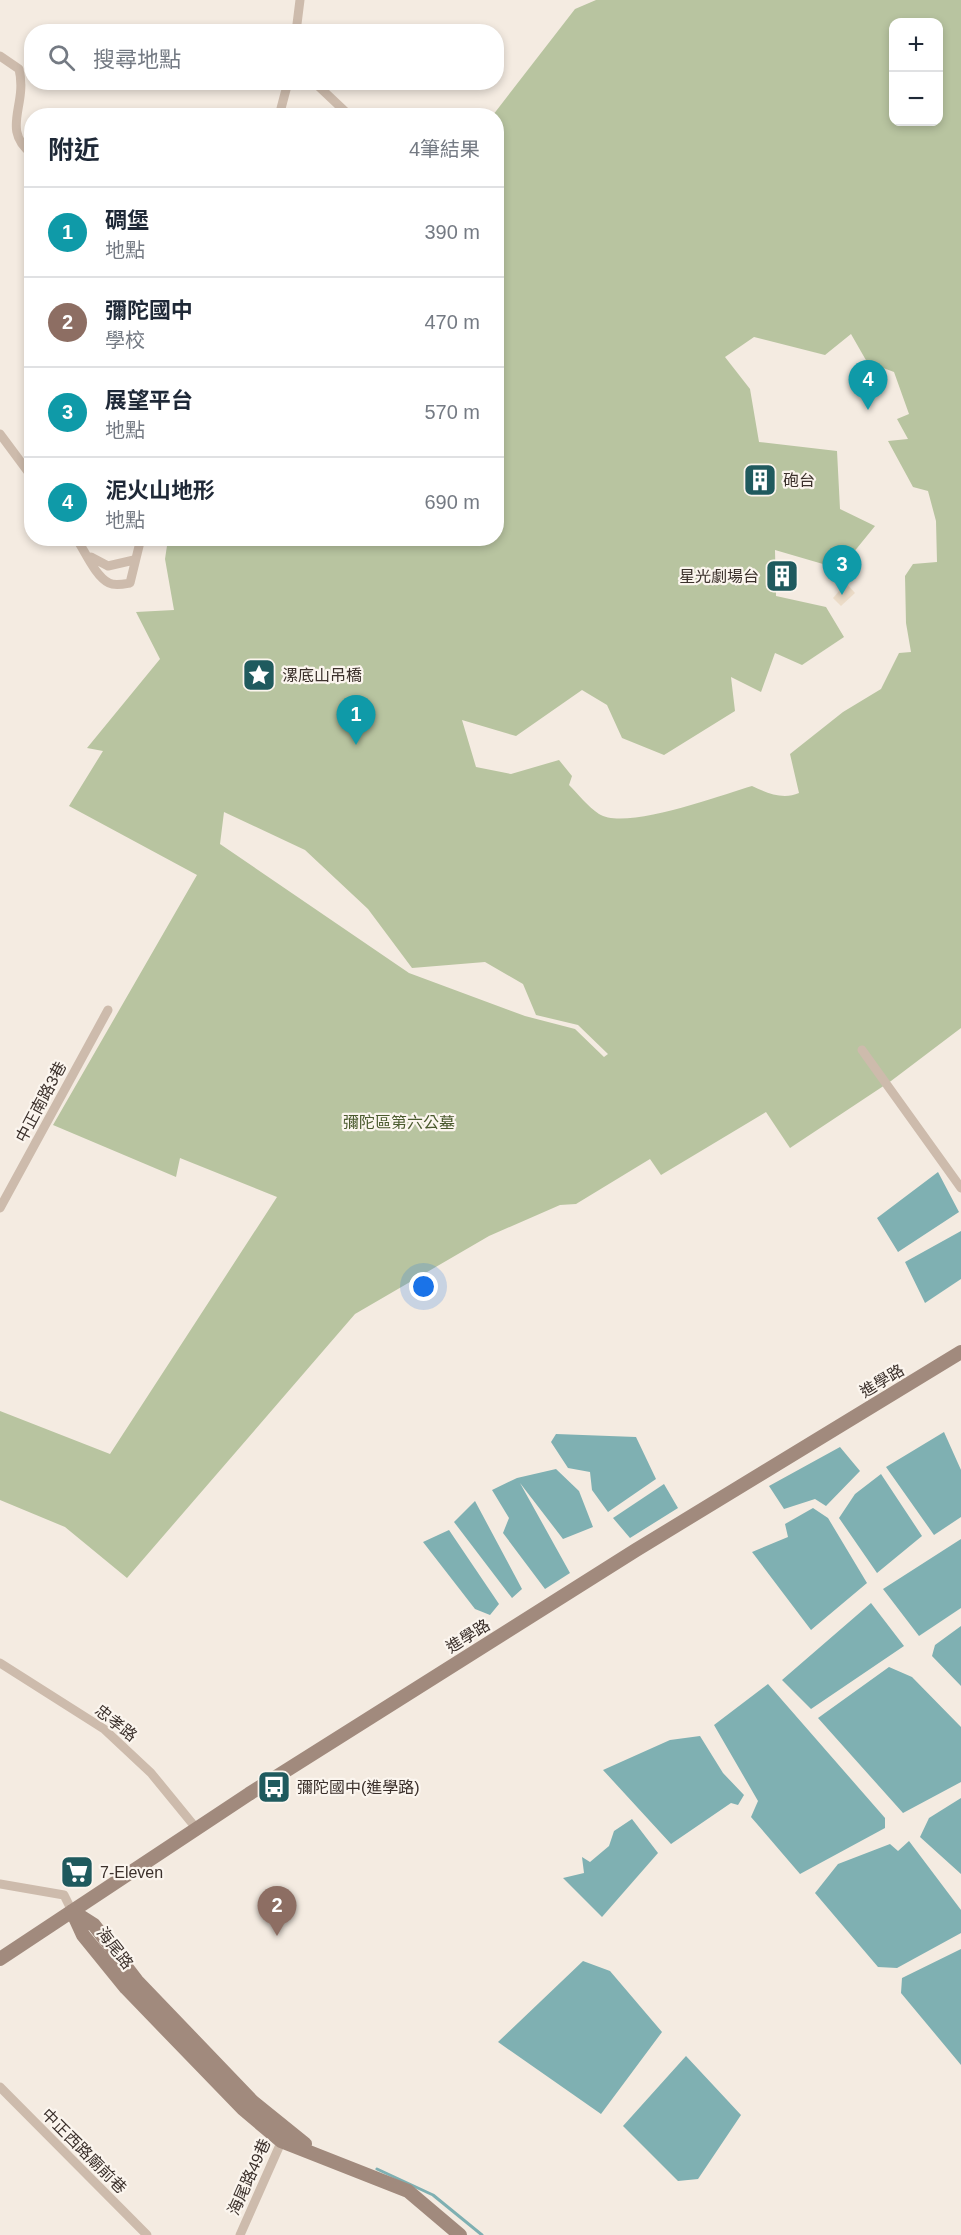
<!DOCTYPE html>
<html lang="zh-TW">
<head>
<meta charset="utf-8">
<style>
	body { margin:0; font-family:Arial,"Noto Sans TC",sans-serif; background:#f6f6f7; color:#1f2937 }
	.controls { position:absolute; right:18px; top:18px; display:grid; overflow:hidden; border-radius:12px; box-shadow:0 3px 9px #0003 }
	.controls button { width:54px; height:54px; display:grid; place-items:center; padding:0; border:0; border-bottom:2px solid #e0e1e3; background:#fff; color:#1f2937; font:30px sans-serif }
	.you { position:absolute; left:424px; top:1287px; width:21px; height:21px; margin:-15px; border:4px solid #fff; border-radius:50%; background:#1a73e8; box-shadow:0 0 0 9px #1a73e833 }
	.badge { display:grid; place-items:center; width:39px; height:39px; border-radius:50%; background:#1f5a5e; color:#fff; font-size:20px; font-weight:700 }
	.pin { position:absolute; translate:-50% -50px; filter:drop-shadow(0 2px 3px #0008) }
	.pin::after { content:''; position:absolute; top:32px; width:21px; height:18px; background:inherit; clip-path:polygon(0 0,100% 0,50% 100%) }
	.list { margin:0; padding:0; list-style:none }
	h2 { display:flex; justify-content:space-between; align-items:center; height:78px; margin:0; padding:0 24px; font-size:26px }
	h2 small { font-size:20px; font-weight:400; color:#747a83 }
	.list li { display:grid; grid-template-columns:39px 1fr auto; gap:18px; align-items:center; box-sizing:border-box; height:90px; padding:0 24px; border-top:2px solid #e0e1e3 }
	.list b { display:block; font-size:22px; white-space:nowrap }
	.list p { margin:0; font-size:20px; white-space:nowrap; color:#747a83 }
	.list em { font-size:20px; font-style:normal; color:#747a83 }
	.icon { flex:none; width:33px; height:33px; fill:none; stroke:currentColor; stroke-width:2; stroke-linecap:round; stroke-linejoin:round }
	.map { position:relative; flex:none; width:961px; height:2235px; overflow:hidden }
	.search { position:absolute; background:#fff; box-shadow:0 3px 9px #0003; left:24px; top:24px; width:480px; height:66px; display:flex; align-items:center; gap:15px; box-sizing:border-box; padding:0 21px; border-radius:24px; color:#747a83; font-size:22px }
	.panel { position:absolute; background:#fff; box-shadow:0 3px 9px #0003; left:24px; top:108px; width:480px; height:438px; border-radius:24px }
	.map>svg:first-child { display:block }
	.green { fill:#b8c4a0; fill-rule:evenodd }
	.plaza { fill:#ecdcc8 }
	.water { fill:#7fb0b2 }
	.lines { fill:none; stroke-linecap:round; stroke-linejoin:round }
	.stream { stroke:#7fb0b2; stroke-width:3 }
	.street { stroke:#cdbbac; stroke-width:9 }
	.secondary { stroke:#a18a7d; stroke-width:14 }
	.labels { text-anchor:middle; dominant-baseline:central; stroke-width:4.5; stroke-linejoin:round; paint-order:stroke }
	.poi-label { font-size:16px; fill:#3b302b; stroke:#fbf5ee; text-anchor:start }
	.street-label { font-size:16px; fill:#3b302b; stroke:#fbf5ee }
	.park-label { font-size:16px; fill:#4a5a2e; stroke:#fbf5ee }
</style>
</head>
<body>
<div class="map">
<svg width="961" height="2235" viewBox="0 0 961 2235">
	<rect width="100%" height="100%" fill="#f4ebe1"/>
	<path class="green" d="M596,0H961V1028L891,1081L790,1148L766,1112L661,1175L650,1159L576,1204L560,1205L489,1236L355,1314L127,1578L65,1527L0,1500V1411L110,1454L277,1197L180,1158L176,1177L53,1125L197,875L69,806L103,751L87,748L160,659L136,612L174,610L165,559L168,539L496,538V116L493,115L575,9ZM894,22H938V122H894ZM851,334L867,362L894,372L909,414L897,419L908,439L888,441L913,487L928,491L936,521L937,562L913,564L905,576L906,623L911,652L899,653L881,689L843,712L790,754L799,793C783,800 767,793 752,786C721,795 625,831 599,814C588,807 578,794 569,785L572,776L559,760L511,774L476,767L462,720L516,736L582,690L607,705L622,738L664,755L735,711L731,677L761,692L775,653L802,665L844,637L826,607L776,596L775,550L840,569L875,526L840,509L837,451L759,442L750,389L725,357L754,337L825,355ZM224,812L305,850L368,909L412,968L485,962L523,984L536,1015L578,1025L608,1054L604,1057L575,1029L525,1016L409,973L220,844Z"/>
	<path class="plaza" d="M846,583L855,593L841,606L833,598Z"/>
	<path class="water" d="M938,1172L959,1212L898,1252L877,1218Z
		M961,1231V1279L925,1303L905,1262Z
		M944,1432L961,1470V1517L934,1535L886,1467Z
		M556,1434L636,1437L656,1479L608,1512L592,1490L590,1472L568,1468L551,1442Z
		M840,1447L860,1471L826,1506L815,1499L784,1509L769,1486Z
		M556,1469L579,1491L593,1527L563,1539L520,1483L570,1573L545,1589L503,1533L509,1518L492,1490L517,1478Z
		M881,1474L922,1536L877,1573L839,1518L855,1494Z
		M664,1484L678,1508L630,1538L613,1518Z
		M475,1501L522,1589L512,1598L454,1522Z
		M813,1508L828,1518L867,1583L811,1630L752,1552L788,1537L785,1524Z
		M449,1530L499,1604L490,1615L475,1609L423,1542Z
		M961,1539V1608L919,1636L883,1589Z
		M871,1603L904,1646L811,1709L782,1680Z
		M961,1626V1686L932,1656L935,1645Z
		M889,1667L912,1677L961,1727V1782L903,1813L818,1718Z
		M768,1684L885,1818V1828L800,1874L751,1817L758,1801L714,1725Z
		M700,1736L723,1773L744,1795L738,1805L731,1803L671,1844L603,1770L670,1740Z
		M961,1798V1874L920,1837L929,1818Z
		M632,1819L658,1853L602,1917L563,1878L584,1873L582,1857L590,1862L609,1846L614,1831Z
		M909,1841L961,1910V1933L897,1968L878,1967L815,1893L838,1864L890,1844L898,1851Z
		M961,1949V2065L901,1993L902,1978Z
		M583,1961L610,1971L662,2032L601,2114L498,2042Z
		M686,2056L741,2115L698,2179L678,2181L623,2126Z"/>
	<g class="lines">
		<path class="stream" d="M377,2169L433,2195L482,2235"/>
		<path class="street" d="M296,32L300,0
			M0,56L19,69C28,106 0,129 32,154
			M314,82L350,116
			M279,116L288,82
			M0,434L32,477
			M76,538C85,551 95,576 109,583C115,586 124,584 130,583L141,538
			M91,557L108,566L134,560
			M862,1050L961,1188
			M0,1208L108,1010
			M0,1663L104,1729L151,1773L196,1828
			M0,1884L64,1895L72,1911
			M0,2087L147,2235
			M240,2235L283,2138"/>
		<path class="secondary" d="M72,1911L83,1935L126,1988L243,2109L281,2141L408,2191L460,2235
			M72,1911L94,1925L137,1981L253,2102L305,2144
			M0,1959L249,1794L636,1550L961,1352"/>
	</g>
	<defs>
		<g id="building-square" transform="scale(1.725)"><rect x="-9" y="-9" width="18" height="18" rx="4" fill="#1f5a5e" stroke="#fbf5ee"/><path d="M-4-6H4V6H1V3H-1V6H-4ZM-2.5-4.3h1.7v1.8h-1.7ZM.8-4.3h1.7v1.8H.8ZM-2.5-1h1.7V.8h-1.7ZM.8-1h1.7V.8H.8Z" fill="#fff"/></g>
		<g id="sight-square" transform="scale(1.725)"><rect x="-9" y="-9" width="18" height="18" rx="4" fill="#1f5a5e" stroke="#fbf5ee"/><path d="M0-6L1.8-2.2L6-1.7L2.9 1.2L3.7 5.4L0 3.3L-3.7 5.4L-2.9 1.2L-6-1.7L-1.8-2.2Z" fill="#fff"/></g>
		<g id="bus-square" transform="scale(1.725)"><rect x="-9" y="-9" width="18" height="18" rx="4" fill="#1f5a5e" stroke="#fbf5ee"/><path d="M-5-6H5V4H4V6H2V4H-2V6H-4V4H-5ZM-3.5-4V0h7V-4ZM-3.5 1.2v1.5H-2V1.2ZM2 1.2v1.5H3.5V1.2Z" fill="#fff"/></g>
		<g id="supermarket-square" transform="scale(1.725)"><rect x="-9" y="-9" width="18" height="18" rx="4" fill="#1f5a5e" stroke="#fbf5ee"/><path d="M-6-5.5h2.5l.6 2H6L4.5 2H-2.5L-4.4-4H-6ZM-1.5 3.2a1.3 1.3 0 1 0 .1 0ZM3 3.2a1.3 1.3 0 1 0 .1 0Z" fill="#fff"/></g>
	</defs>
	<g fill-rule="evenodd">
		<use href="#building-square" x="760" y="480"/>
		<use href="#building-square" x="782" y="576"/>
		<use href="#sight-square" x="259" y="675"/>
		<use href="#bus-square" x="274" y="1787"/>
		<use href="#supermarket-square" x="77" y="1872"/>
	</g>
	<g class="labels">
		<g class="poi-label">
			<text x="783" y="480">砲台</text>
			<text x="759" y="576" text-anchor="end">星光劇場台</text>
			<text x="282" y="675">漯底山吊橋</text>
			<text x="297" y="1787">彌陀國中(進學路)</text>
			<text x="100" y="1872">7-Eleven</text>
		</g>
		<g class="street-label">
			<text transform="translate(41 1102) rotate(-62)">中正南路3巷</text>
			<text transform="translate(882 1381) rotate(-31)">進學路</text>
			<text transform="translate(468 1636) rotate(-32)">進學路</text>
			<text transform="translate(116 1723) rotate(38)">忠孝路</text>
			<text transform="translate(115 1948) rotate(52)">海尾路</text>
			<text transform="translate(84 2151) rotate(45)">中正西路廟前巷</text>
			<text transform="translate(249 2177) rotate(-66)">海尾路49巷</text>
		</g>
		<g class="park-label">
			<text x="399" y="1122">彌陀區第六公墓</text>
		</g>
	</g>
</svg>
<div class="controls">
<button>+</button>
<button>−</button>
</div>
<div class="you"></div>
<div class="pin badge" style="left:356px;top:745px;background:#0f9aa8">1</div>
<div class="pin badge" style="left:277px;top:1936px;background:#8d6e63">2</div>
<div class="pin badge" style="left:842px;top:595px;background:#0f9aa8">3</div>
<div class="pin badge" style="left:868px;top:410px;background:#0f9aa8">4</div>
<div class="search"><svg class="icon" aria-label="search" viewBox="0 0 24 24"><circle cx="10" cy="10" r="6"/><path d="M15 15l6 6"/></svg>搜尋地點</div>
<section class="panel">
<h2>附近<small>4筆結果</small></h2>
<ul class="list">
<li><span class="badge" style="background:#0f9aa8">1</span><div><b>碉堡</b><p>地點</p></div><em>390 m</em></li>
<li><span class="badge" style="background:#8d6e63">2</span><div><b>彌陀國中</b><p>學校</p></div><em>470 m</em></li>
<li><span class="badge" style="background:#0f9aa8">3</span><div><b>展望平台</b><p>地點</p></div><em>570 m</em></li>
<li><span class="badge" style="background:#0f9aa8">4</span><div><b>泥火山地形</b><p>地點</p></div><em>690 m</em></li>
</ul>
</section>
</div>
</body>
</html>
